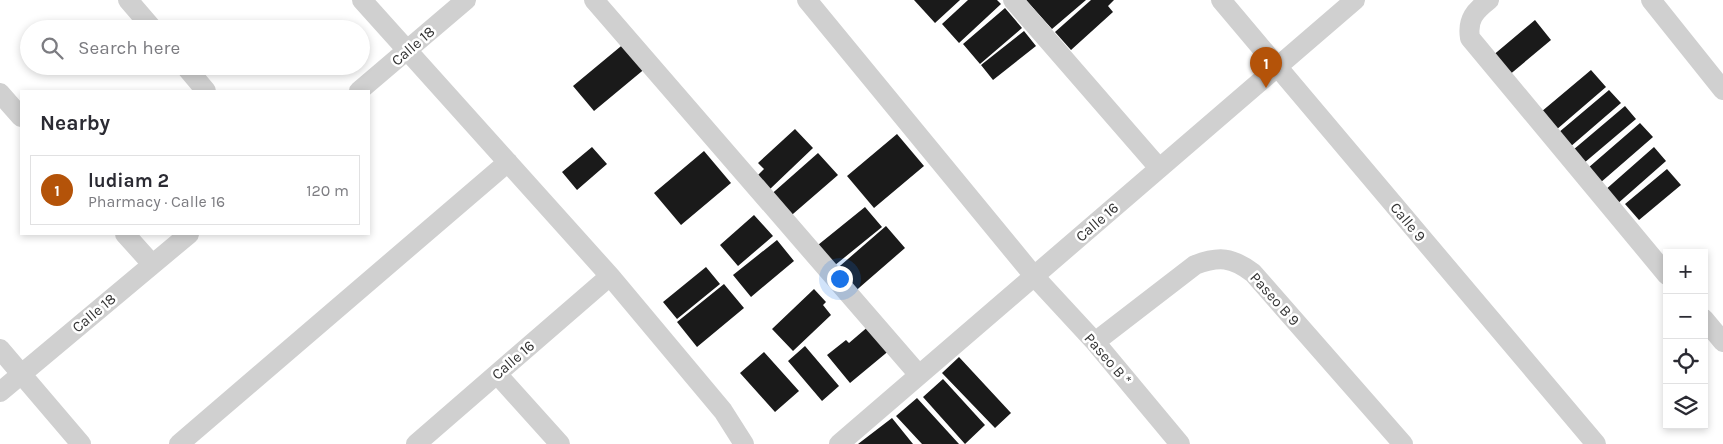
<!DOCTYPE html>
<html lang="en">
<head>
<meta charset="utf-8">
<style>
	body { margin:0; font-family:Karla,sans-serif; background:#f2f2f3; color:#2b2b33 }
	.controls { position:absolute; right:15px; bottom:15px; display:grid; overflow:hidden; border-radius:0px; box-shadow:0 2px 8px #0003 }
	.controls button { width:45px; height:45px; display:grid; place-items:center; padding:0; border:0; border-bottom:1px solid #e1e1e2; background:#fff; color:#2b2b33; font:25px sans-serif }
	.you { position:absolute; left:839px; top:278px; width:18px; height:18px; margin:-12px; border:4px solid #fff; border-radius:50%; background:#1a73e8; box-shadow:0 0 0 8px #1a73e833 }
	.badge { display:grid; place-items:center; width:32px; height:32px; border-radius:50%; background:#b45309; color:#fff; font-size:16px; font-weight:700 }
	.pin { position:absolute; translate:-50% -41px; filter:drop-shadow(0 1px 2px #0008) }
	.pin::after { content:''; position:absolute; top:26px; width:18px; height:15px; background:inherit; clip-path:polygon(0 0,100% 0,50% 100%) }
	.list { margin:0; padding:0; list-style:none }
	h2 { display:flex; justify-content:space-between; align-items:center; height:65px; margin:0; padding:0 20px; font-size:21px }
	h2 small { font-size:16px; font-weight:400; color:#7c7c81 }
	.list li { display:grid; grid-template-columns:32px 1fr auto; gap:15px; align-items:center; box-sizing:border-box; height:70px; margin:0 10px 10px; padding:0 10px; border:1px solid #e1e1e2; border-radius:0px }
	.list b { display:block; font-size:19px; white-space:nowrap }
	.list p { margin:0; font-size:16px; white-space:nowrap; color:#7c7c81 }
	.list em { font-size:16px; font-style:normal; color:#7c7c81 }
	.icon { flex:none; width:28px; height:28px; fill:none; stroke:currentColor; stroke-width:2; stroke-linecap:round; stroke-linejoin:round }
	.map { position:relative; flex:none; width:1723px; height:444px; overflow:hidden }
	.search { position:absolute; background:#fff; box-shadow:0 2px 8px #0003; left:20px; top:20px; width:350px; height:55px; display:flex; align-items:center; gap:12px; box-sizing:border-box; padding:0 18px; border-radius:28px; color:#7c7c81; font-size:19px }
	.panel { position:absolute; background:#fff; box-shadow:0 2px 8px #0003; left:20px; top:90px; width:350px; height:145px; border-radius:0px }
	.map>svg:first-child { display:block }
	.building { fill:#1a1a1a }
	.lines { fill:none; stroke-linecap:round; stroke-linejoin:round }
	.minor { stroke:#d0d0d0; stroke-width:20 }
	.labels { text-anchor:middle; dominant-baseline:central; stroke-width:5; stroke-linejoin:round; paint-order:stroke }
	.street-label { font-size:15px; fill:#333; stroke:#fff }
</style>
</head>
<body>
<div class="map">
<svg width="1723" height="444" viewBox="0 0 1723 444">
	<rect width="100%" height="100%" fill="#fff"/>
	<path class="building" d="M914,0H960L935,23Z
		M968,0H997L1001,4L959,43L942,24Z
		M1026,0H1086L1052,29Z
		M1091,0H1114L1108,6L1113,12L1071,50L1055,32Z
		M1005,8L1022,28L980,64L963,44Z
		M1535,20L1551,40L1508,76L1491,57Z
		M1024,31L1036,46L993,80L981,65Z
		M626,42L647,67L594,111L573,86Z
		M1591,70L1606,87L1556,130L1541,112Z
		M1609,90L1621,103L1570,147L1558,133Z
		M1625,106L1636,119L1584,163L1573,150Z
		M1640,123L1653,137L1600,183L1588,168Z
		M795,129L813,148L769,190L756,177L764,169L758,163Z
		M897,134L924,166L874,208L847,176Z
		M592,147L607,164L577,190L562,172Z
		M1654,147L1666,161L1616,205L1604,191Z
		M704,151L731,183L681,225L654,193Z
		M818,153L838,175L786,220L767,198Z
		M1667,169L1681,185L1639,220L1625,204Z
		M865,207L882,227L829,270L813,249Z
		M754,215L773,236L738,266L720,245Z
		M886,226L905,248L852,294L833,272Z
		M777,240L794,261L751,297L733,275Z
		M706,267L720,284L677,319L663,302Z
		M724,284L744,308L697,347L677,322Z
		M814,289L826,302L823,305L831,315L793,351L772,329Z
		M870,325L891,349L850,383L827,355L846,340L849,343Z
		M805,346L839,386L822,401L788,361Z
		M764,352L799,391L775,412L740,373Z
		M959,357L1011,413L995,428L942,373Z
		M943,379L985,425L965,444L923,397Z
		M917,398L959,444H922L896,416Z
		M892,418L913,444H858Z"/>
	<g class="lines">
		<path class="minor" d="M128,0L153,29
			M362,0L610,276L723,411L744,444
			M594,0L919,375
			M807,0L1034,276L1095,342L1180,444
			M1013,0L1159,168
			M1221,0L1596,444
			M1489,0C1475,11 1467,19 1470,38L1667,275
			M1651,0L1723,90
			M185,66L206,91
			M359,91L466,0
			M0,93L21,117
			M125,234L152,264
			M1704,319L1723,342
			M1095,342L1195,265C1219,256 1232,257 1253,273L1403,444
			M0,349L81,444
			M497,374L560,444
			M0,392L189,234
			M179,444L508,162
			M416,444L610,276
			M839,444L1355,0"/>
	</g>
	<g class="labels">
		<g class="street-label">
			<text transform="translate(413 46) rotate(-41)">Calle 18</text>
			<text transform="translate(1097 222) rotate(-41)">Calle 16</text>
			<text transform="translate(1408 222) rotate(50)">Calle 9</text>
			<text transform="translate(1275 299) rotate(48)">Paseo B 9</text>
			<text transform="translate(94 313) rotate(-40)">Calle 18</text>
			<text transform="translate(1108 359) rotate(49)">Paseo B *</text>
			<text transform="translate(513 360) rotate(-41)">Calle 16</text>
		</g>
	</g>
</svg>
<div class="controls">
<button>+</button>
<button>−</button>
<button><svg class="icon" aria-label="locate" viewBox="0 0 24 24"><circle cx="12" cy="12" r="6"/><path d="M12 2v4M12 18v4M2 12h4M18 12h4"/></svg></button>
<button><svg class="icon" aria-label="layers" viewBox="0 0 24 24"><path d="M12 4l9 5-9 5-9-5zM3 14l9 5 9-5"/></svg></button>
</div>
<div class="you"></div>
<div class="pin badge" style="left:1266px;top:88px">1</div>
<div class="search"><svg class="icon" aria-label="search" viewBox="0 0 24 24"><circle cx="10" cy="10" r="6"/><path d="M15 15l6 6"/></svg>Search here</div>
<section class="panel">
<h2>Nearby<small></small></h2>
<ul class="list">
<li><span class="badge">1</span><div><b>ludiam 2</b><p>Pharmacy · Calle 16</p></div><em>120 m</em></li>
</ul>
</section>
</div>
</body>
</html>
